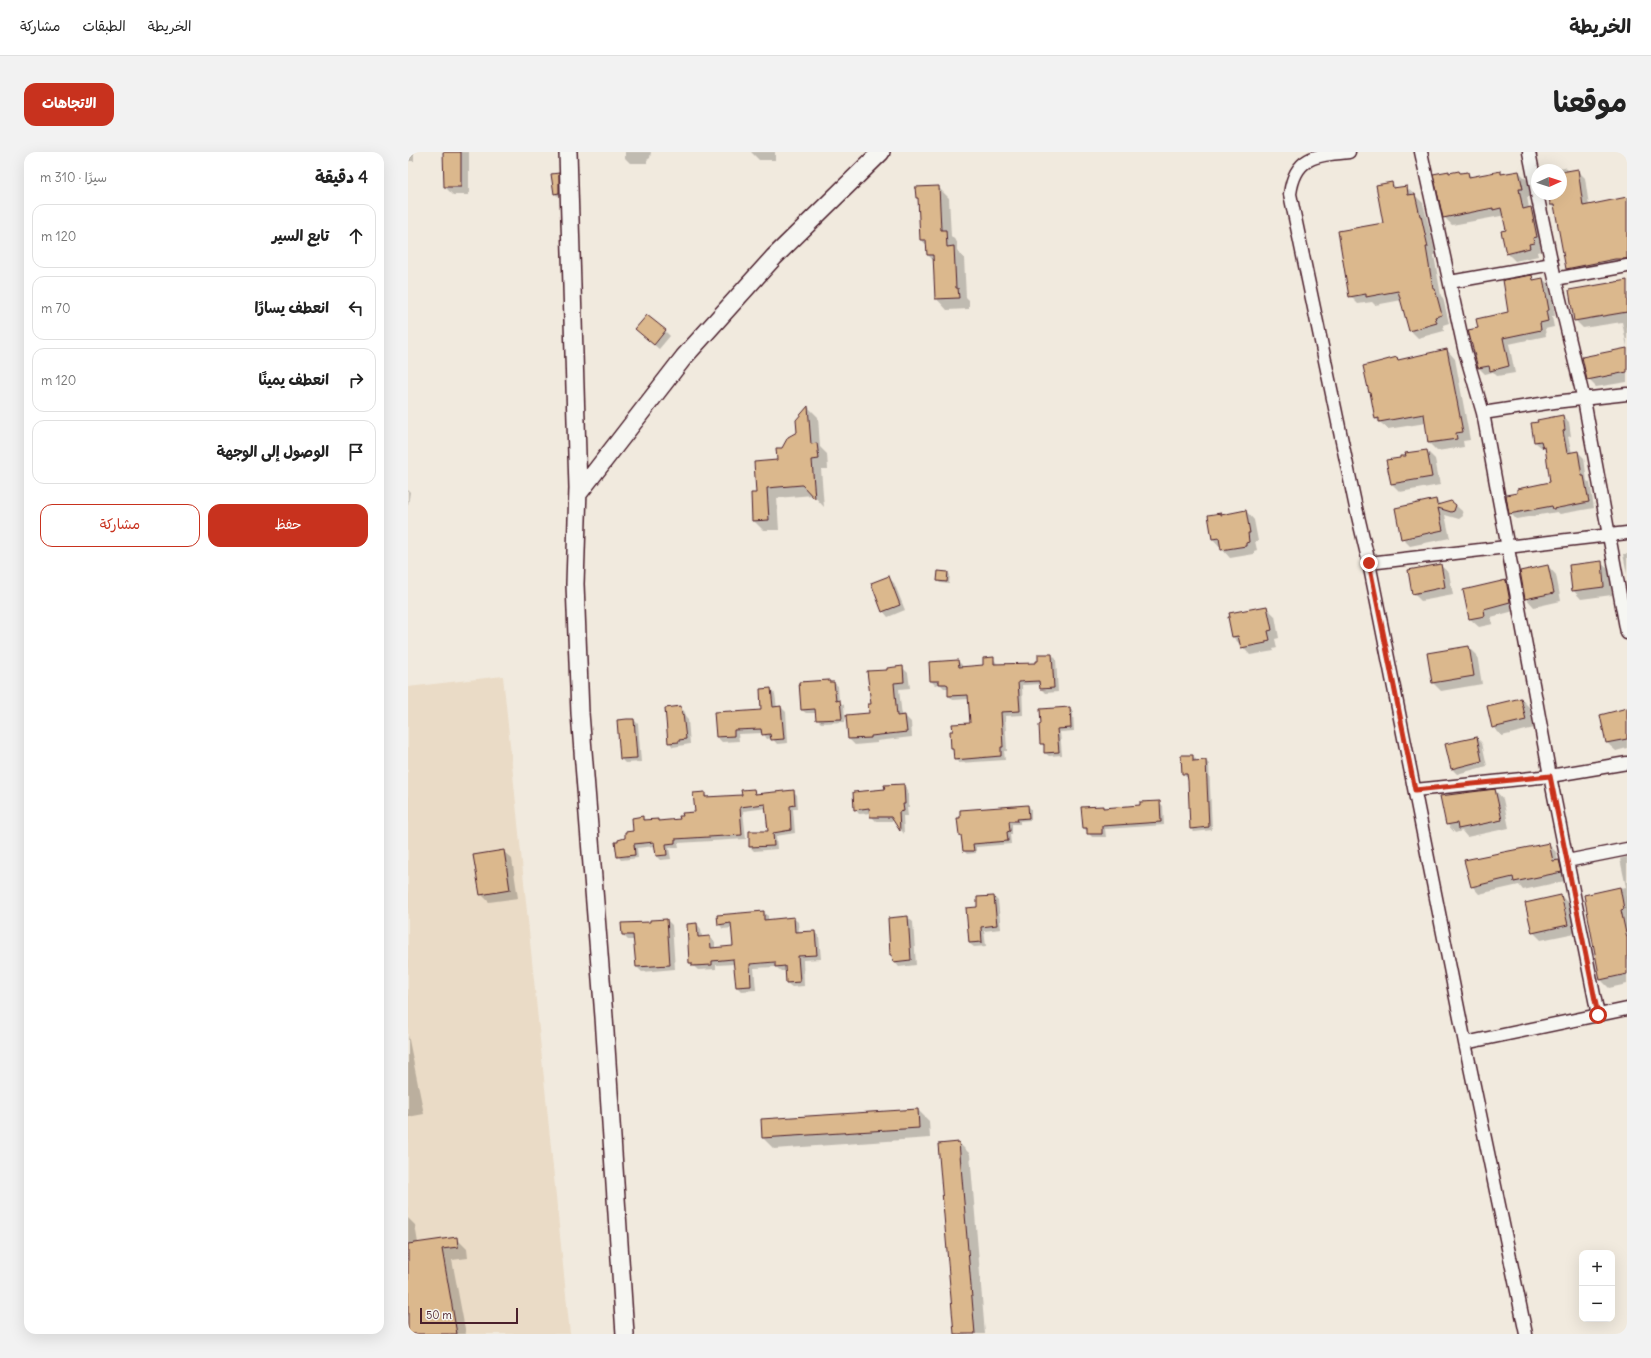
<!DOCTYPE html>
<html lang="ar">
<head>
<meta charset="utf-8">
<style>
	body { margin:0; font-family:Delius,"Playpen Sans Arabic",sans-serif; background:#f2f2f2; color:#222; direction:rtl }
	.controls { position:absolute; right:12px; bottom:12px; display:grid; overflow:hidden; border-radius:8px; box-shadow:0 4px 16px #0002 }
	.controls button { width:36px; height:36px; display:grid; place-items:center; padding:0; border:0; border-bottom:1px solid #e0e0e0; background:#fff; color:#222; font:20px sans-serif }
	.compass { position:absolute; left:1123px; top:12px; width:36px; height:36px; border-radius:50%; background:#fff; box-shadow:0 4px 16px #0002; rotate:87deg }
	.scale { position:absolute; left:12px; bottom:10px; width:98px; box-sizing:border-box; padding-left:4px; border:2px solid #4a1f2b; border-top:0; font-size:11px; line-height:14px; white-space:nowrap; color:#4a1f2b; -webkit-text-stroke:3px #f6f6f2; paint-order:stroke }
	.stop { position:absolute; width:12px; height:12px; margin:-9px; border:3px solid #c8321e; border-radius:50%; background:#fff }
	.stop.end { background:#c8321e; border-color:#fff; box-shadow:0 1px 4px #0008 }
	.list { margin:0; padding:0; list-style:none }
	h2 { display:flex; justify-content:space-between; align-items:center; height:52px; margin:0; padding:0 16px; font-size:17px }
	h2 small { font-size:13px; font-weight:400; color:#767676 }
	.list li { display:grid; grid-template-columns:26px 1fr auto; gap:12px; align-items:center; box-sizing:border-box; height:64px; margin:0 8px 8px; padding:0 8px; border:1px solid #e0e0e0; border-radius:12px }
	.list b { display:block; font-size:15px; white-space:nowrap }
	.list em { font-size:13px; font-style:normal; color:#767676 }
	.actions { display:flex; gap:8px; padding:12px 16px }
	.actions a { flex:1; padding:9px 0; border:1px solid #c8321e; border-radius:12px; text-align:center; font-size:14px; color:#c8321e }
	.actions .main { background:#c8321e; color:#fff }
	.icon { flex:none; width:22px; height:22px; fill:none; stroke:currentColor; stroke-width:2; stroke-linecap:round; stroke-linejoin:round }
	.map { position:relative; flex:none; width:1219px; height:1182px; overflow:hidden; direction:ltr; border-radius:12px }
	header { display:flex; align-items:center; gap:24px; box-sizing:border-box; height:56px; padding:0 20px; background:#fff; border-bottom:1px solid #e0e0e0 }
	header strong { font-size:19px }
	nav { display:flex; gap:22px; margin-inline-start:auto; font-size:14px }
	.intro { display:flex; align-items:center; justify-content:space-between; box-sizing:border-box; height:96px; padding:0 24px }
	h1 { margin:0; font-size:28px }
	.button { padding:10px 18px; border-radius:12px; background:#c8321e; color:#fff; font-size:14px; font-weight:700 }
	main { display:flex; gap:24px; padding:0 24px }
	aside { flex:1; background:#fff; border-radius:12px; box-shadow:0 4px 16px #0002 }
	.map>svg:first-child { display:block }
	.built { fill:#eadbc6 }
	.shadow { fill:#0003 }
	.building { fill:#dbb88d; stroke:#4a1f2b }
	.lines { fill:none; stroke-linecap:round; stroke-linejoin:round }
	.street-casing { stroke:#4a1f2b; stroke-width:15 }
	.secondary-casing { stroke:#4a1f2b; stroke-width:20 }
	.street { stroke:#f6f6f2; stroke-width:12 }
	.secondary { stroke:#f6f6f2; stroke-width:17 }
	.route { stroke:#c8321e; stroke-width:5 }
</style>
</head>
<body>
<header>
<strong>الخريطة</strong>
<nav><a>الخريطة</a><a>الطبقات</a><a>مشاركة</a></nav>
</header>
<div class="intro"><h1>موقعنا</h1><a class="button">الاتجاهات</a></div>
<main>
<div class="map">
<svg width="1219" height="1182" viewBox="0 0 1219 1182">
	<rect width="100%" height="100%" fill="#f1eade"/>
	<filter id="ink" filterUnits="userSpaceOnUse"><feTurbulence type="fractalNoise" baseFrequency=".025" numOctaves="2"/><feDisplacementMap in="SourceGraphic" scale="8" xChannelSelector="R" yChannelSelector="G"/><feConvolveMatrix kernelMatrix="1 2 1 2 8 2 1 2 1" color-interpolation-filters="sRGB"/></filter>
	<g filter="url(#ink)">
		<path class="built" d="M95,524L162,1182H0V535Z"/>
		<path class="shadow" d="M0,0H6V9H0Z
			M37,0H61V43H45L37,35Z
			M217,0H243L242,6L239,8V11H222L217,6Z
			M343,0H367V8H351Z
			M1157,15L1161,20L1169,18L1177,26L1181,54L1219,46V115L1167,124L1159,116L1147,57L1143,53L1142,42H1153V18L1144,17Z
			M1040,20L1042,22L1060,21L1065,26L1092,20L1095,23L1111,20L1119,28L1122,45H1119L1121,56L1130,64L1137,93L1132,94L1133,99L1129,100L1130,104L1107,109L1099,101V79L1096,65L1093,64L1044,73L1036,65Z
			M150,22L153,24V43L149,44L147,41Z
			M984,31L989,37L998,35L1015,51L1028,103H1026L1033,144L1035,146L1041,171L1035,173L1036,179L1010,186L1002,178L994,148L967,153L964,150L950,152L942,144L976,72Z
			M530,35L541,46L543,84L549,90V99L556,106L558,145L561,148V157L539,158L528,146L526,109L520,103V94L513,88L511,48L509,46Z
			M1124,124L1127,128L1135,127L1141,133L1147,164L1144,165L1146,175L1137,177L1138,184L1101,192L1107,221L1089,224L1085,220L1077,222L1071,216V177L1102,161Z
			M1219,128V195L1214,170L1175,176L1167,168Z
			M257,179L262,184L251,197L233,182Z
			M1219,197V230L1188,235L1180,227Z
			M1039,198L1047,207L1062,288L1055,289L1056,295L1029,299L1021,291L1018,271L980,277L968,267L964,242L962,240L956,214L989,206L991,208Z
			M400,255L410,265L412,295L419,302L420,317H413L416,355L405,343L369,346L371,378H355L345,368L349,342L370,309L375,296L390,280Z
			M1155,264L1161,270L1163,284L1160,285L1164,301L1170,300L1176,306L1179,329L1182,331L1186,356L1152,362L1149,360L1108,367L1102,361L1110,342L1143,331L1138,298L1136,296H1134L1127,290Z
			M1019,299L1027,307L1032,333L992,340L984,332L993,307Z
			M0,338L2,340L0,354Z
			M1028,348L1033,353L1043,350L1045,351L1054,359L1055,364L1051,367L1037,363L1042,386L1002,394L994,386Z
			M838,359L846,368L850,389H847L849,398L846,399V402L822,406L805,387L812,362L814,364Z
			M1215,402H1219V422Z
			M1193,411L1202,419L1204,443L1173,447L1165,438Z
			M1032,413L1041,421L1045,443L1013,449L1005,441Z
			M1140,414L1148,423L1153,449L1126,455L1118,446Z
			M540,421L542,423L541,432L532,431L530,429Z
			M480,425L486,431L497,458L480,465L475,459Z
			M1098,430L1106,438L1110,458L1083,465L1085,472L1071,475L1062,467L1056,439Z
			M858,455L867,464L871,486L867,487L869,496L865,497L866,499L842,503L825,485Z
			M1061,495L1069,503L1074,532L1033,539L1025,531Z
			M644,503L648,507L650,540L637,541L633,537V532L614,533L615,563L597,564L599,599H596L597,608L551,611L547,607L546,599L544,597L563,572L561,547L545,548L541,544V536H536L532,532L527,533L523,529L550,509L554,513V516L577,514L585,506L590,513L629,512Z
			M494,515L500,521L502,536L491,537L494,565L497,564L503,570L504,585L469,589V591L447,593L441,587L462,562L464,553L480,519Z
			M421,529L426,531L430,534L431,550L436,553L437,570L413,571L409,567V561H398L394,558Z
			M363,537L367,542L369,556L373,555L378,560L380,591L369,592L364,586L359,587L355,581L330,582L331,589L314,590L309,585L308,561H326L354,559Z
			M1113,547L1121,555L1126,576L1094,584L1085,575Z
			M272,555L277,560L278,566L280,568L282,592L265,595L261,590Z
			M662,556L665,560L666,579L652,580L654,603L641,604L637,601V595L633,591Z
			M1219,557V596L1208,599L1199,591L1193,564Z
			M226,568L230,572L233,610L217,611L213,607Z
			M1069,586L1074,591L1079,614L1049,622L1044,617Z
			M784,604L788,607V610L798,609L801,612L804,678L786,680L783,677L781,625H778L775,622Z
			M496,633L500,638L501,656H499L500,664H495L496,682L487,669H468L463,664V661L451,662L447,657Z
			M346,638L350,643L385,639L389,643L390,657H385L387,681L368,684L369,697L346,699L342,695V680H361L359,656L335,659L338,687L270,691L271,695L261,696L263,707L252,708L248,704L247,694L229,696L230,706L213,708L210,704L218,687L226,679L234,665L238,669L250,668L252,670L273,668L288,661L296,641L300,646L335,644Z
			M1087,638L1095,647L1101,676L1059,685L1054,679L1047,681L1039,672Z
			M751,650L755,654L756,673L697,677L698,685H684L676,676L695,655L697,657L734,654Z
			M620,654L623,657V668L612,669V672H604V682H602L603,692L568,695V701L559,702L556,699L554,685L552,683Z
			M1140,692L1148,700L1150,709L1159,717L1161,728L1115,738L1111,733L1071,742L1064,734Z
			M95,699L104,707L110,746L81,750L73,742Z
			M1219,705V832L1201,836L1193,828L1177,743L1218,735L1212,707Z
			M1153,744L1161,752L1167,781L1133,788L1125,780Z
			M586,745L590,749L593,777L576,779L578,794L566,795L561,791L571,756Z
			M355,760L360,764V769L385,766L390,770L391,781L406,780L411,784L413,807L395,808L396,834L384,835L379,831L378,819H373L368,815L346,816L348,838L333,839L329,835L327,812L308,813V817L290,818L282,811L289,772L293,777L294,786L302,785L307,790V796L326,795L325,776L315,777L311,772Z
			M499,765L505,770L508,813L491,815L486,809V805L483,803Z
			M259,768L264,773L267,817L234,820L229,815L226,788H220L215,783L243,771Z
			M0,883L16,962L0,965Z
			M510,958L521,969L522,986L366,997L355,986L354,968Z
			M551,991L562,1002L577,1182H547Z
			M0,1066L7,1073L10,1091L48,1086L59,1097L60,1106L44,1108L58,1182H0Z"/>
		<path class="building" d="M35,0H53V35H36Z
			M1170,17L1175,54L1219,45V107H1207L1158,117L1146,53H1142L1141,42H1153V20Z
			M1041,19V21L1051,19L1052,21L1060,20L1061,25L1093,19V22L1111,19L1115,37H1111L1115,57L1123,55L1129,85L1125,86L1126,91L1121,92L1122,96L1098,102L1093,79L1098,78L1093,56L1085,58V56L1035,66L1025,22Z
			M151,21V41L146,42L143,22Z
			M984,30L985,36L999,34L1000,43L1007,42L1012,64H1013L1020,95H1018L1025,137H1027L1034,163L1027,165L1029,171L1001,179L990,139L958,145V142L941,145L930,79L975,71L968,33Z
			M531,34L533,78H538L539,95L546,94L548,136H550L551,146L527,147L525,103H519L518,88H512L510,46H508L507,35Z
			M1124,123L1125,128L1135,126L1141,158L1138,159L1140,169L1132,171L1133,178L1095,186L1101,214L1082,219L1081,214L1070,216L1060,178L1070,176L1068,167L1100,160L1095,128Z
			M1219,128V160L1166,169L1161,138Z
			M239,163L258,178L246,193L227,177Z
			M1219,196V220L1179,228L1174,205Z
			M1039,197L1055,280L1048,281L1049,287L1020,291L1016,262L971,270V266L967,267L962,240L961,241L955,214L989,205L990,208Z
			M400,254L403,292L409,291L411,307L404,308L407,347L394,333L359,336L361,368L344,369L343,341H348L346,310L369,308L368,296H374L380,285L389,280L388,268Z
			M1155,263L1157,278L1155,279L1159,301L1170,299L1174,324H1176L1181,350L1145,357L1144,354L1101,362L1098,343L1109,341V337L1142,330L1137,295L1135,296L1133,289L1126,290L1123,271L1130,270L1129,268Z
			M1019,298L1024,325L983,332L978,308L992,306V304H998L997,301Z
			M1028,347L1029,353L1043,349L1048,353L1046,359L1043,360L1030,356L1035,378L993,387L987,356Z
			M838,358L842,381H840L841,390L838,391V394L813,398L811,386L804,387L800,363L813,361V363Z
			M1194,409L1196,435L1164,439L1161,413Z
			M1033,412L1037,435L1004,442L1000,418Z
			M1140,413L1146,441L1117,447L1112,419Z
			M530,419L540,420L539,430L529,429Z
			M481,424L492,453L474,460L463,431Z
			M1098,428L1102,450L1076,457L1077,464L1061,467L1055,438Z
			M859,454L864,478L860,479L862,488L858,489V491L833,496L830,484L824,485L820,465H822L821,461Z
			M1061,494L1066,524L1024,531L1019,501Z
			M630,502H644L646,536L632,537L631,529L610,530L612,559L593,560L595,595H593V604L546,608L545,597H543L542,579H545L544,572L562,571L560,543L540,544V533L538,532H531V529H522L521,510L550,508L551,515L575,513V506L586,505V512L628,511V509H630Z
			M495,514L496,530L486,531L489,564L497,563L499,580L463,584V586L440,587L438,563L461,561L460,552H463L459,519L479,518V516Z
			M421,528V530H426L428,549L432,548L434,567L408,568L407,557L393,558L391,530Z
			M363,536L365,555L373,554L376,587L363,588L362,582L354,583L353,577L326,578V584L308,585L306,560L324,559L325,560L353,558L352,537Z
			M1113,546L1118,568L1084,576L1079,554Z
			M273,554L274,563L275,562L278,587L271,588V590L260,591L257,556Z
			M662,555L663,576L649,577L651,600L636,601V592H632L631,573L633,572L632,557Z
			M1219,556V587L1198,591L1192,563Z
			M219,567H226L229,606L212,607L209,568Z
			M1069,585L1074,609L1043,617L1037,592Z
			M773,603H785V609L798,608L801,675L782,677L780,629L779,622H774Z
			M496,632L497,652H495L496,659L491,660L492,679L483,665H462L461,656L446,658L445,640L477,637L476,633Z
			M346,637L347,642L386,638L387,653L382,654L383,678L365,681L366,694L341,695V679H360L357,652L332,655L334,683L267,687V691L258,692L259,703L248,704L246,690L226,692L227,703L209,705L207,690H210V688L217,686V680L225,679L224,666L235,664V668L250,667V669L272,667L271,664H275L274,661L287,660L285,641L297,640V645L334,643L333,638Z
			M1087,637L1094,668L1050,677L1049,671L1038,673L1032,644Z
			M752,649L753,670L694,674V682H679V676H675L673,655L695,654V656L732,653V650Z
			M620,653L621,666L609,667L610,669H601L602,679L599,680L600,689L565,692L566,699H555L553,683H551L549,666H552V658Z
			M1141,691L1145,709L1151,708L1154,720L1106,730L1105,725L1063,735L1056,708Z
			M96,698L102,738L72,743L65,703Z
			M1212,735L1216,757L1213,758L1219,786V822L1192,828L1176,743Z
			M1153,743L1160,773L1124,781L1117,751Z
			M586,744L589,773L573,775L574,790L561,791L558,756L569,755V745Z
			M356,759V768L386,765L387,780L407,779L409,803L390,804L392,830L378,831L377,814L367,815V810L342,812L343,834L328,835L325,807L304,809V813L284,814V811H281L279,772L289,771L290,785L302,784L303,796L325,794L323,771L310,773L309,763Z
			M500,764L503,808L485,810L484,803H482L480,766Z
			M259,767L262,813L228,815L225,783H214L213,771L242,770V768Z
			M510,957L511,976L354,986L353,967Z
			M551,990L567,1182H546L530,992Z
			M49,1085L50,1095L34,1097L49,1182H0V1092Z"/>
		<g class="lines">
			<g class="street-casing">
				<path id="street" d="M941,0C908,3 887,4 882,42L948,356L961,411L1057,891L1118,1182
					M1013,0L1056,196L1075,261L1142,624L1190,863
					M1121,0L1129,40
					M1129,42L1147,127L1176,248L1219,481
					M1147,127L1219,114
					M1042,130L1144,112
					M1075,261L1146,250L1219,242
					M961,411L1219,381
					M1007,638L1142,624L1219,611
					M1159,709L1219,697
					M1057,891L1219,857"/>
			</g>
			<g class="secondary-casing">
				<path id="secondary" d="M160,0L170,336L167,432L172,561L196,865L217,1182
					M170,342L276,205L366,105L473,0"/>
			</g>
			<use href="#street" class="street"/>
			<use href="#secondary" class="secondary"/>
		</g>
	</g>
	<g class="lines" filter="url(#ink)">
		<path class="route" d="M961,411L1007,638L1142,624L1190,863"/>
	</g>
</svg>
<div class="controls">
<button>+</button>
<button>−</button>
</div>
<svg class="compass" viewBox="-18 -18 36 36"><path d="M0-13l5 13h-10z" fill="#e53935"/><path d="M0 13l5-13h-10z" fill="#767676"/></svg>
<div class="scale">50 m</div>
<div class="stop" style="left:1190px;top:863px"></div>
<div class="stop end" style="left:961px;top:411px"></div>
</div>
<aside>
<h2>4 دقيقة<small>سيرًا · 310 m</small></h2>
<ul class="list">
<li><svg class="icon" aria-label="ahead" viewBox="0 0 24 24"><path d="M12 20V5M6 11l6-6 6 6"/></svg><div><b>تابع السير</b></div><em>120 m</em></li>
<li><svg class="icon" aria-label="left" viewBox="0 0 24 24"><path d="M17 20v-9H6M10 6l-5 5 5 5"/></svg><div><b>انعطف يسارًا</b></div><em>70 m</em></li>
<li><svg class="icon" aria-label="right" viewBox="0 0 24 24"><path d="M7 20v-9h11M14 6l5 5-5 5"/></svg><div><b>انعطف يمينًا</b></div><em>120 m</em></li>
<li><svg class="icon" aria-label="arrive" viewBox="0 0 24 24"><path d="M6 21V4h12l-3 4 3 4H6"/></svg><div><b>الوصول إلى الوجهة</b></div></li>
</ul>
<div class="actions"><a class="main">حفظ</a><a>مشاركة</a></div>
</aside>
</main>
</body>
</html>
